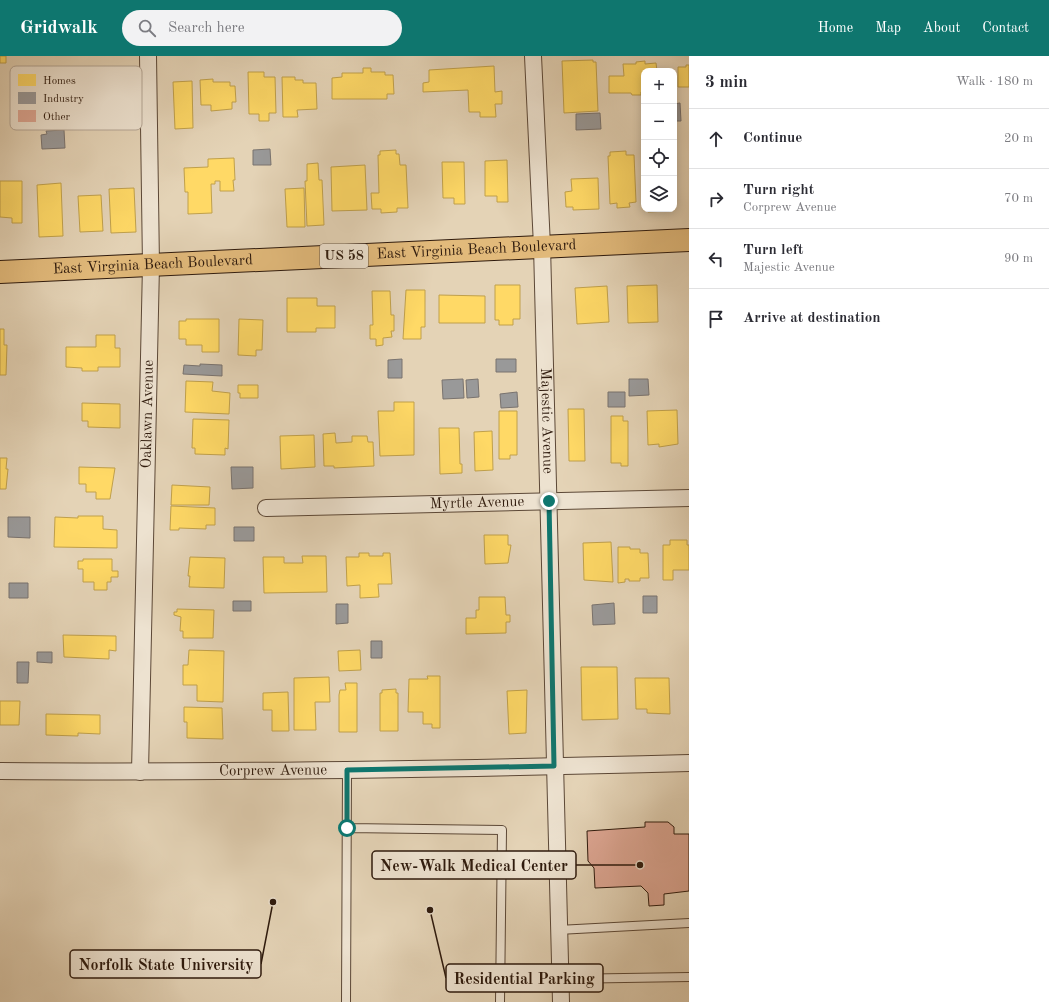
<!DOCTYPE html>
<html lang="en">
<head>
<meta charset="utf-8">
<style>
	body { margin:0; font-family:"Old Standard TT",serif; background:#f2f2f3; color:#2b2b33 }
	.controls { position:absolute; right:12px; top:12px; display:grid; overflow:hidden; border-radius:8px; box-shadow:0 2px 10px #0003 }
	.controls button { width:36px; height:36px; display:grid; place-items:center; padding:0; border:0; border-bottom:1px solid #e1e1e2; background:#fff; color:#2b2b33; font:20px sans-serif }
	.stop { position:absolute; width:12px; height:12px; margin:-9px; border:3px solid #0f766e; border-radius:50%; background:#fff }
	.stop.end { background:#0f766e; border-color:#fff; box-shadow:0 1px 4px #0008 }
	.list { margin:0; padding:0; list-style:none }
	h2 { display:flex; justify-content:space-between; align-items:center; height:52px; margin:0; padding:0 16px; font-size:17px }
	h2 small { font-size:13px; font-weight:400; color:#7c7c81 }
	.list li { display:grid; grid-template-columns:26px 1fr auto; gap:12px; align-items:center; box-sizing:border-box; height:60px; padding:0 16px; border-top:1px solid #e1e1e2 }
	.list b { display:block; font-size:15px; white-space:nowrap }
	.list p { margin:0; font-size:13px; white-space:nowrap; color:#7c7c81 }
	.list em { font-size:13px; font-style:normal; color:#7c7c81 }
	.icon { flex:none; width:22px; height:22px; fill:none; stroke:currentColor; stroke-width:2; stroke-linecap:round; stroke-linejoin:round }
	.map { position:relative; flex:none; width:689px; height:946px; overflow:hidden }
	header { display:flex; align-items:center; gap:24px; box-sizing:border-box; height:56px; padding:0 20px; background:#0f766e; color:#fff }
	header strong { font-size:19px }
	nav { display:flex; gap:22px; margin-inline-start:auto; font-size:14px }
	.search { width:280px; height:36px; background:#f2f2f3; display:flex; align-items:center; gap:10px; box-sizing:border-box; padding:0 14px; border-radius:22px; color:#7c7c81; font-size:15px }
	main { display:flex }
	aside { flex:1; background:#fff }
	.map>svg:first-child { display:block }
	.homes { fill:#ffd966; stroke:#c0a04b }
	.industry { fill:#999; stroke:#79736f }
	.building { fill:#dea794; stroke:#2e1a0d }
	.lines { fill:none; stroke-linecap:round; stroke-linejoin:round }
	.service-casing { stroke:#5c4837; stroke-width:10 }
	.minor-casing { stroke:#5c4837; stroke-width:18 }
	.primary-casing { stroke:#2e1a0d; stroke-width:24 }
	.service { stroke:#ede2d0; stroke-width:8 }
	.minor { stroke:#ede2d0; stroke-width:16 }
	.primary { stroke:#e2ba7b; stroke-width:22 }
	.route { stroke:#0f766e; stroke-width:5 }
	.labels { text-anchor:middle; dominant-baseline:central; stroke-width:4; stroke-linejoin:round; paint-order:stroke }
	.shield { fill:#ede2d0; stroke:#675648; stroke-width:1 }
	.shield-label { font-size:14px; font-weight:bold; fill:#2e1a0d }
	.street-label { font-size:15px; fill:#2e1a0d; stroke:#ede2d0 }
	.key { fill:#ede2d0; stroke:#b4a696; stroke-width:1 }
	.key-label { font-size:11px; fill:#2e1a0d }
	.leader { fill:none; stroke:#2e1a0d; stroke-width:1.5 }
	.callout-dot { fill:#2e1a0d; stroke:#ede2d0; stroke-width:1.5 }
	.callout { fill:#ede2d0; stroke:#2e1a0d; stroke-width:1.5 }
	.callout-label { font-size:16px; text-anchor:middle; font-weight:bold; fill:#2e1a0d }
</style>
</head>
<body>
<header>
<strong>Gridwalk</strong>
<div class="search"><svg class="icon" aria-label="search" viewBox="0 0 24 24"><circle cx="10" cy="10" r="6"/><path d="M15 15l6 6"/></svg>Search here</div>
<nav><a>Home</a><a>Map</a><a>About</a><a>Contact</a></nav>
</header>
<main>
<div class="map">
<svg width="689" height="946" viewBox="0 0 689 946">
	<rect width="100%" height="100%" fill="#e4d3b6"/>
	<filter id="stains"><feTurbulence type="fractalNoise" baseFrequency=".005" numOctaves="4"/><feColorMatrix values="0 0 0 0 .2 0 0 0 0 .09 0 0 0 0 .02 0 0 0 .5 -.17"/></filter>
	<radialGradient id="worn" r=".72"><stop offset=".6" stop-color="#630" stop-opacity="0"/><stop offset="1" stop-color="#630" stop-opacity=".3"/></radialGradient>
	<path class="homes" d="M0,0H6V7H0Z
		M593,4V6H596L598,55L564,57L562,5Z
		M645,5V8L656,7L657,15H644V36H641V39H632L631,37H609V20H624L623,8H636V6Z
		M686,9H689V31H678V11H686Z
		M494,10L495,36L502,35V48H495L496,61H480V56H469L468,34L423,36V27L429,26V14Z
		M363,12H371V16H385V19H393L394,38H387V43H332V22L342,21V17H363Z
		M248,16H264V21H275L276,57H269V65H259V58H249Z
		M282,21H295V24H303V27H316L317,53L297,54L298,61H283Z
		M213,23V26H230V30H235L236,46H232V53L211,55V49H201L200,24Z
		M192,25L193,72L175,73L173,26Z
		M396,94V98H399L400,109H406L408,152H397V156L381,157V153H372L371,137H379L378,99H380V95Z
		M626,95V99H634L636,146L629,147L630,151L617,152V147L610,148L608,100H610V96Z
		M234,102L235,124H233L234,135H220V125H215V128H211L212,157L188,158V136H185L184,112L208,111V103Z
		M507,104L508,146H497V140H485V105Z
		M442,106H464L465,148H454V142H443Z
		M318,107L319,124H322L324,169L307,170L305,125H307V108Z
		M365,109L367,154L332,155L331,111Z
		M598,122L599,153L573,154V151H566L565,136L572,135L571,123Z
		M0,125H22V167H12V162L0,161Z
		M61,127L63,180L39,181L37,129Z
		M134,132L136,176L111,177L109,133Z
		M304,132L305,171H287L285,133Z
		M101,139L103,175L80,176L78,140Z
		M648,153H668V155L648,156Z
		M495,229H520V263H513V269H499V264H495Z
		M657,229L658,266L628,267L627,230Z
		M607,230L609,266L577,268L575,232Z
		M406,234H425V271H421V283H403Z
		M372,235H390L391,259H394V275H391L392,281L383,282V289L376,290V283H370V269H373Z
		M439,239L485,240V267H439Z
		M287,242H317V250H335V272H316V276H287Z
		M186,263H219V296H202V289H186V283H179V265H186Z
		M239,263L263,264L262,294H256V300L238,299Z
		M0,273H4V289H7L6,319H0Z
		M96,279H115V292H120V311H98V315H82V312L66,311V291H96Z
		M186,325L213,326L212,335L230,337L229,358L185,356Z
		M238,329H258V342H240V337H238Z
		M394,346H414V399L380,400L378,355H394Z
		M82,347L120,348V372L88,371V365H82Z
		M568,353H584L585,405H569Z
		M677,354L678,388L659,391V388L648,389L647,355Z
		M499,355H517V399H510V403H499Z
		M611,360H623V365H628V410H621V407H611Z
		M193,363L229,364L228,393L225,392V399L195,398V392H192Z
		M439,372H459L460,408H462V417L440,418Z
		M492,375L493,414L475,415L474,376Z
		M335,377L336,387L352,386V380H367L368,386H373L374,410L334,412V410H324L323,378Z
		M314,379L315,411L281,413L280,380Z
		M0,402H7L6,413H8L6,433H0Z
		M79,411L115,412L110,443H96V436H86V428H79Z
		M172,429L210,431L209,449H171Z
		M171,450L215,452V469H206V473L179,472V474H170Z
		M78,460H103V473L117,474V492L54,491L55,461L78,462Z
		M484,479H508V489H511L508,507L485,508Z
		M670,484H687V489H689V514H673V524H663V489H670Z
		M611,486L613,526L584,524L583,487Z
		M618,491H630V493H640V497H648L649,522H640V525H629V523H625V526L618,527Z
		M359,497H369V500H383V497H390L392,528H378L379,541L360,542V529L347,530L346,501H359Z
		M302,500H326L327,536L264,537L263,501H284V507H303Z
		M190,501L225,502L224,532L189,531L190,520H188Z
		M83,503H112V515H118V521H111V526H107V534H94V526H83V513H78V505H83Z
		M479,541H505L506,559H510V566H506V577L466,578V562H476V554H479Z
		M177,553L214,554L213,582H183V575H180L181,561L174,559V556H177Z
		M63,579L116,580V595L109,594V603L64,601Z
		M189,594L224,595L223,646L197,645V629H183V609H188Z
		M360,594L361,614L339,615L338,595Z
		M581,611H617L618,663L582,664Z
		M427,620H440V672H432V668H423V656H408L409,623H428Z
		M329,621L330,646H315L316,674H294V622Z
		M635,622H669L670,658L647,657V653H636Z
		M345,627H357V676H339V639L340,634H346Z
		M396,633V637H398V675H380V637H382V634Z
		M527,634L526,677L509,678L507,635Z
		M288,636L289,675H272V654H263V637Z
		M0,645H20L19,669H0Z
		M184,651L222,652L223,683L187,682V666H184Z
		M46,658L100,659V678L78,677V680L46,679Z"/>
	<path class="industry" d="M680,47L681,65H674V48Z
		M600,57L601,73L576,74V58Z
		M64,74L65,92L42,93L41,79L47,78L46,75Z
		M270,93L271,109H253V94Z
		M402,303V322H388V304Z
		M496,303H516V316H496Z
		M200,308L222,309V320L183,318L184,309L200,310Z
		M463,323L464,342L443,343L442,324Z
		M478,323L479,341L467,342L466,324Z
		M629,323H648L649,339L629,340Z
		M517,336L518,351L501,352L500,338Z
		M608,336H625V351H608Z
		M231,411H253V432L232,433Z
		M8,461H30V482L8,481Z
		M234,471H254V485H234Z
		M9,527H28V542H9Z
		M643,540H657V557H643Z
		M233,545H251V555H233Z
		M614,547L615,568L593,569L592,549Z
		M336,548H348V567L336,568Z
		M371,585H382V602H371Z
		M37,596H52V607L37,606Z
		M17,606H29L28,627H17Z"/>
	<path class="building" d="M645,766H668L674,771V778H689V835L664,838V849L649,850L648,837L641,830L595,832L594,812L588,805L587,775L645,771Z"/>
	<g class="lines">
		<g class="service-casing">
			<path id="service" d="M347,772L502,774L500,946
				M558,874L689,867
				M560,923L689,921
				M346,946L347,714"/>
		</g>
		<g class="minor-casing">
			<g id="minor">
				<path id="s1" d="M533,0L542,190L561,946"/>
				<path id="s2" d="M266,452L689,442"/>
				<path id="s3" d="M0,715C230,717 459,713 689,707"/>
				<path id="s4" d="M140,716L151,209L148,0"/>
			</g>
		</g>
		<g class="primary-casing">
			<g id="primary">
				<path id="s5" d="M0,216L689,184"/>
			</g>
		</g>
		<use href="#service" class="service"/>
		<use href="#minor" class="minor"/>
		<use href="#primary" class="primary"/>
	</g>
	<g class="lines">
		<path class="route" d="M347,772V714L554,710L549,445"/>
	</g>
	<g class="labels">
		<rect class="shield" x="320" y="188" width="48" height="24" rx="3"/>
		<g class="shield-label">
			<text x="344" y="200">US 58</text>
		</g>
		<g class="street-label">
			<text stroke="none"><textPath href="#s5" startOffset="477">East Virginia Beach Boulevard</textPath></text>
			<text stroke="none"><textPath href="#s5" startOffset="153">East Virginia Beach Boulevard</textPath></text>
			<text stroke="none"><textPath href="#s4" startOffset="358">Oaklawn Avenue</textPath></text>
			<text stroke="none"><textPath href="#s1" startOffset="365">Majestic Avenue</textPath></text>
			<text stroke="none"><textPath href="#s2" startOffset="211">Myrtle Avenue</textPath></text>
			<text stroke="none"><textPath href="#s3" startOffset="273">Corprew Avenue</textPath></text>
		</g>
	</g>
	<rect x="10" y="10" width="132" height="64" rx="6" class="key"/>
	<rect x="18" y="18" width="18" height="12" fill="#ffd966"/>
	<rect x="18" y="36" width="18" height="12" fill="#999"/>
	<rect x="18" y="54" width="18" height="12" fill="#dea794"/>
	<g class="key-label">
		<text x="43" y="28">Homes</text>
		<text x="43" y="46">Industry</text>
		<text x="43" y="64">Other</text>
	</g>
	<path class="leader" d="M640 809L576 809M273 846L261 908M430 854L446 922"/>
	<g class="callout-dot">
		<circle cx="640" cy="809" r="4"/>
		<circle cx="273" cy="846" r="4"/>
		<circle cx="430" cy="854" r="4"/>
	</g>
	<g class="callout">
		<rect x="372" y="795" width="204" height="28" rx="4"/>
		<rect x="70" y="894" width="191" height="28" rx="4"/>
		<rect x="446" y="908" width="157" height="28" rx="4"/>
	</g>
	<g class="callout-label">
		<text x="474" y="815">New-Walk Medical Center</text>
		<text x="166" y="914">Norfolk State University</text>
		<text x="524" y="928">Residential Parking</text>
	</g>
	<rect width="100%" height="100%" filter="url(#stains)"/>
	<rect width="100%" height="100%" fill="url(#worn)"/>
</svg>
<div class="controls">
<button>+</button>
<button>−</button>
<button><svg class="icon" aria-label="locate" viewBox="0 0 24 24"><circle cx="12" cy="12" r="6"/><path d="M12 2v4M12 18v4M2 12h4M18 12h4"/></svg></button>
<button><svg class="icon" aria-label="layers" viewBox="0 0 24 24"><path d="M12 4l9 5-9 5-9-5zM3 14l9 5 9-5"/></svg></button>
</div>
<div class="stop" style="left:347px;top:772px"></div>
<div class="stop end" style="left:549px;top:445px"></div>
</div>
<aside>
<h2>3 min<small>Walk · 180 m</small></h2>
<ul class="list">
<li><svg class="icon" aria-label="ahead" viewBox="0 0 24 24"><path d="M12 20V5M6 11l6-6 6 6"/></svg><div><b>Continue</b></div><em>20 m</em></li>
<li><svg class="icon" aria-label="right" viewBox="0 0 24 24"><path d="M7 20v-9h11M14 6l5 5-5 5"/></svg><div><b>Turn right</b><p>Corprew Avenue</p></div><em>70 m</em></li>
<li><svg class="icon" aria-label="left" viewBox="0 0 24 24"><path d="M17 20v-9H6M10 6l-5 5 5 5"/></svg><div><b>Turn left</b><p>Majestic Avenue</p></div><em>90 m</em></li>
<li><svg class="icon" aria-label="arrive" viewBox="0 0 24 24"><path d="M6 21V4h12l-3 4 3 4H6"/></svg><div><b>Arrive at destination</b></div></li>
</ul>
</aside>
</main>
</body>
</html>
